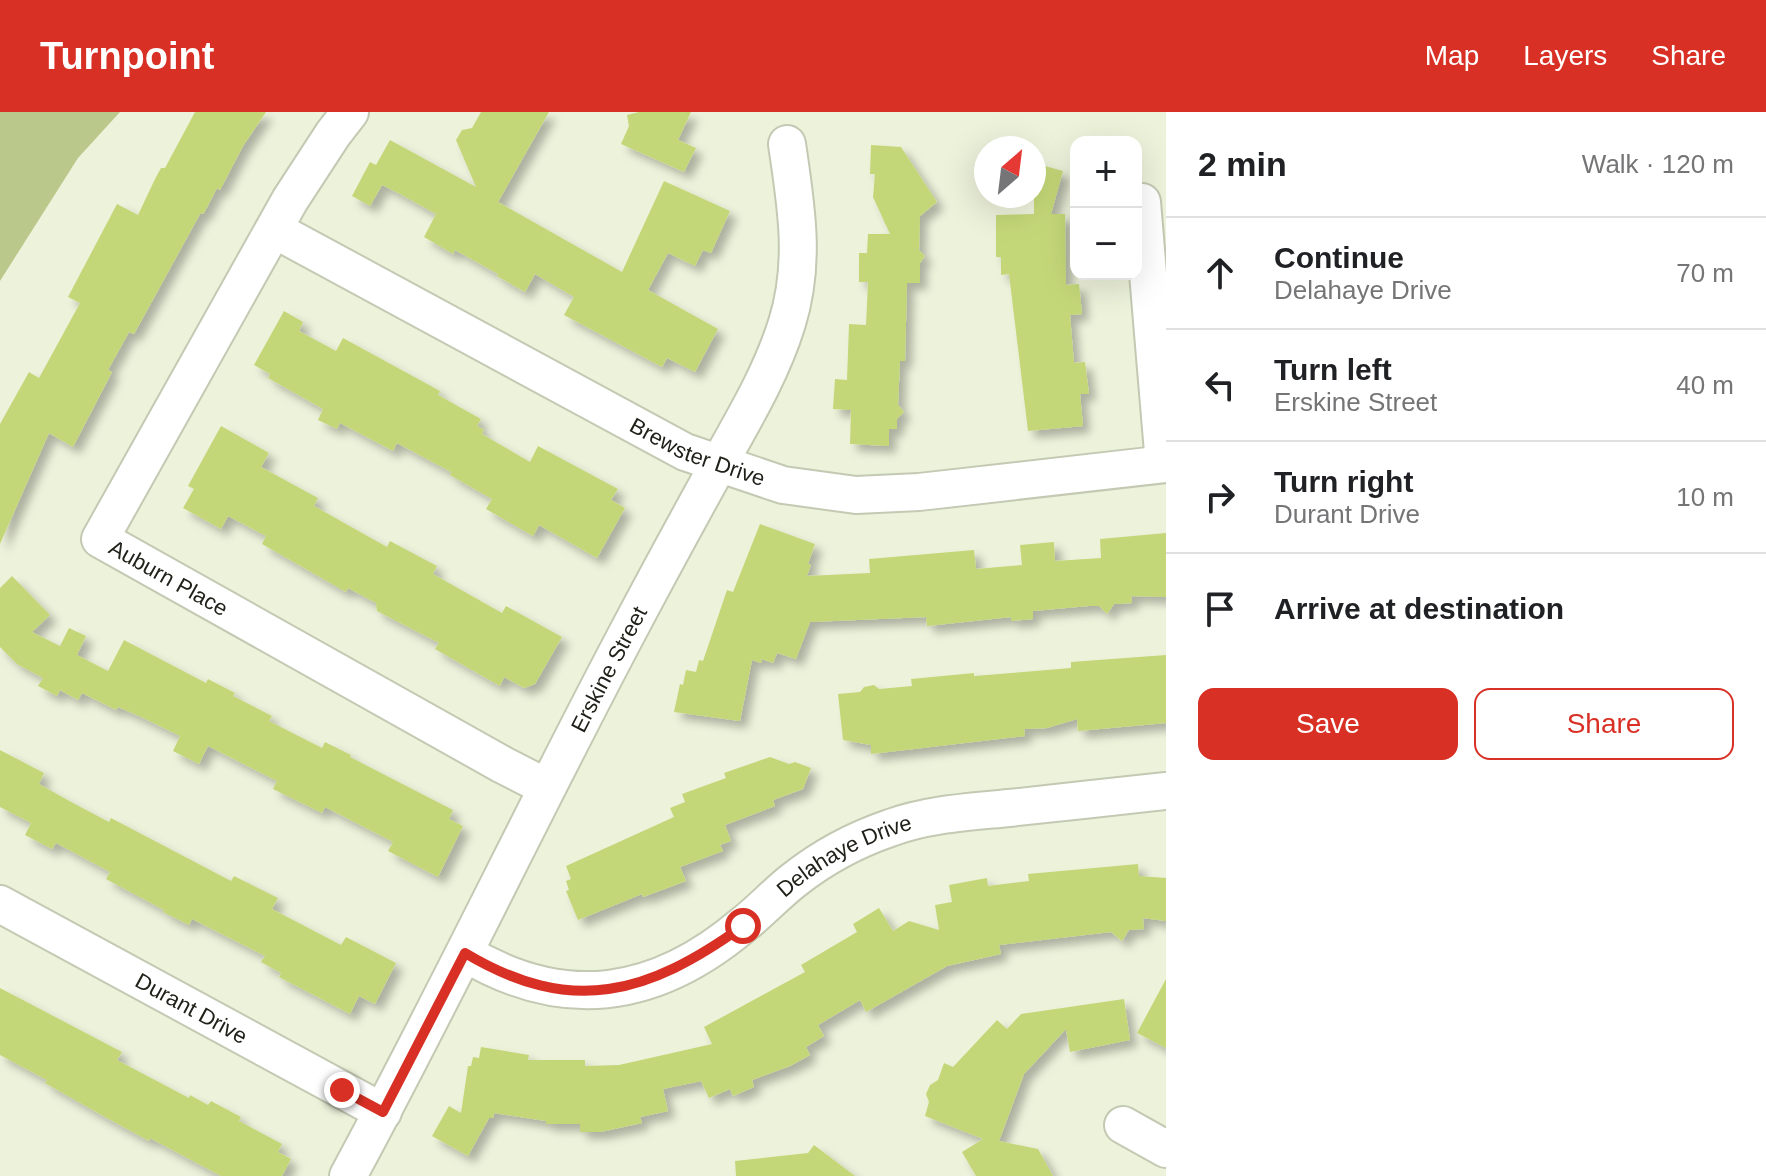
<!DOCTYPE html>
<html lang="en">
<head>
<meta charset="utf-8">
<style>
	body { margin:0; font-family:Helvetica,sans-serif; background:#f2f2f2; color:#202124 }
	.controls { position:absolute; right:24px; top:24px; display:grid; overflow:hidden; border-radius:16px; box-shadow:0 8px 32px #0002 }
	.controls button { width:72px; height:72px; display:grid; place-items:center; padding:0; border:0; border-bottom:2px solid #e0e0e0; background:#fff; color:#202124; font:40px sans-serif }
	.compass { position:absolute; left:974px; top:24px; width:72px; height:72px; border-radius:50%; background:#fff; box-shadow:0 8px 32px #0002; rotate:28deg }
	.stop { position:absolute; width:24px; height:24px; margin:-18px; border:6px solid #d93025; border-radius:50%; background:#fff }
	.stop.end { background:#d93025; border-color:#fff; box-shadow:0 2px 8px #0008 }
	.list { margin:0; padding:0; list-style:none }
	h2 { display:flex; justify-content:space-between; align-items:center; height:104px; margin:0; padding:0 32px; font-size:34px }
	h2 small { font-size:26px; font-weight:400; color:#757577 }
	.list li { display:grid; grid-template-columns:52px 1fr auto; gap:24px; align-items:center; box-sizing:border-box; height:112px; padding:0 32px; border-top:2px solid #e0e0e0 }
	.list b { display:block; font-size:30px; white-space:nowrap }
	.list p { margin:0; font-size:26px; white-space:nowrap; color:#757577 }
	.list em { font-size:26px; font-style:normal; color:#757577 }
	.actions { display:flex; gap:16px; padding:24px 32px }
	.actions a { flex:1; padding:18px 0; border:2px solid #d93025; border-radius:16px; text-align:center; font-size:28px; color:#d93025 }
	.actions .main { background:#d93025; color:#fff }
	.icon { flex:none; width:44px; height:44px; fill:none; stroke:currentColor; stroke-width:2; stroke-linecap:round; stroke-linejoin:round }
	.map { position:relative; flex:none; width:1166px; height:1064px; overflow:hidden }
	header { display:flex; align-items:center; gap:48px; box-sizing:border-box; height:112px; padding:0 40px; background:#d93025; color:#fff }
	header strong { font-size:38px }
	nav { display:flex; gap:44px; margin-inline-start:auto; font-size:28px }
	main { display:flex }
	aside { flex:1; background:#fff }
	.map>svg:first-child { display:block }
	.green { fill:#bac88b }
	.building { fill:#c4d778; filter:url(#shadow) }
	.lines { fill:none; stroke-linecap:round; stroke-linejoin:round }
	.minor-casing { stroke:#c3c9b2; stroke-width:40 }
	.minor { stroke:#fff; stroke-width:36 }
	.route { stroke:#d93025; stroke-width:10 }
	.labels { text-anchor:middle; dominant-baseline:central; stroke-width:8; stroke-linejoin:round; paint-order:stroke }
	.street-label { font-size:22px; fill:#20221a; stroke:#fff }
</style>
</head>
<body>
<header>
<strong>Turnpoint</strong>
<nav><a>Map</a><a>Layers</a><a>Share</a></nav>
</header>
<main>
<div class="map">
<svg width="1166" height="1064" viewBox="0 0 1166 1064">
	<defs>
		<filter id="shadow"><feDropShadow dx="7" dy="7" stdDeviation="4" flood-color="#0004"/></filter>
	</defs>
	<rect width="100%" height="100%" fill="#edf2db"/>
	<path class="green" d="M0,0H120L78,46L0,169Z"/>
	<path class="building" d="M195,0H266L243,34L220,78L217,76L204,101L200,102L134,222L129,220L108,258L112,260L73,335L49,321L0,432V312L29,260L39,266L80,191L68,185L117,92L138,103L155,67L161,56H165Z
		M481,0H549L498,90L622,160L664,69L730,99L711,141L703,138L695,154L668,141L648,178L718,217L695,260L667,246L662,255L564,203L574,185L535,162L525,180L497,164L498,162L455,138L453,142L424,125L436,102L400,82L382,73L370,94L352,84L370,50L376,53L390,28L476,75L456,28L462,18L472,16Z
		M639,0H691L678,28L696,36L684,60L621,32L629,14L627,3Z
		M871,33L901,35L937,90L920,104L919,138L925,144L920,151V171H907L905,249H900L898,293L904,300L897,307V317H889V334L850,332L851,298L833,297L835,267L847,268L849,212L866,213L868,170H859V141H867L868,122H890L873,85L875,62H870Z
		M1034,51L1063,59L1051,102H1065L1066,173L1079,172L1082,202L1070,203L1074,251L1085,250L1089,282H1080L1083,314L1028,319L1009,162L1001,163V145H996V103L1034,102Z
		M284,199L303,210L299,219L336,239L343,226L440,279L438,283L481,307L477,314L484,318L482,322L530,350L538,334L618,377L611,388L625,396L597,446L539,413L533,424L486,397L492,387L450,363L451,360L397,331L393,339L340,311L337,317L318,308L323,297L268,266L270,262L254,253Z
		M221,314L269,341L261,355L318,386L314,394L387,435L390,429L437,454L433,462L502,501L506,494L562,525L535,572L524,576L504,565L500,574L435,537L439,531L377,499L376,491L348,476L346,480L262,432L266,424L228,404L221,417L183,396L194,377L188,374Z
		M760,412L815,432L808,452L811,453L807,464L870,461L869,447L974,438L976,457L1022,453L1020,433L1054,430L1055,449L1101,446L1100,427L1166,421V485L1131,484L1132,491L1114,492L1107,502L1099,494H1088L1033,499V507L1011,509V505L927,514L926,505L810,510L796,547L777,541L773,551L762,547L761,551L752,548L740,609L674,600L680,572L683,573L686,558L696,560L699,548L703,549L727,478L733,480Z
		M12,464L50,503L32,520L60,534L69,516L86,524L77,543L108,559L124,528L206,571L208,567L235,581L233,584L272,604L269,609L322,636L325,630L351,643L350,645L453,698L449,707L463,714L438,765L388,739L393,730L325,695L322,701L273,677L277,669L208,634L199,652L173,639L180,624L139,604L118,595L116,598L82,581L78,588L60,578L57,584L38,574L43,566L17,552L0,535V476Z
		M1166,543V611L1078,619L1077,607L1047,616L1024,617L1025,624L871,642V633L843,628L838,582L860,580L864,575L874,573L879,577L912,574L911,567L974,561V564L1071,556V550Z
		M0,638L44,661L39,672L73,691L109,710L111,706L231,769L234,764L278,786L272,797L341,833L346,825L396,851L375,892L359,884L350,902L279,865L281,861L261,850L265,844L192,807L189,813L163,800L164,798L106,767L110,760L56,731L52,737L25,723L31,711L0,695Z
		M770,645L789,652L795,650L811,656L803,677L773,688L775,694L725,713L731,729L720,733L723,739L680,755L686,769L643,785L642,782L578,808L566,779L569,778L566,769L571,767L566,754L674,705L670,696L685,690L682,682L726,666L724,661Z
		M1138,752L1139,764L1166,766V809L1143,806L1144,817L1129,818L1122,829L1111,820L999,833L1001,842L947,854L866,900L860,888L818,913L824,924L806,935L810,943L790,954L752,968L754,975L733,984L730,977L709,986L701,969L663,977L668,999L640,1005L642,1011L600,1020H580V1012H546V1009L494,1001L493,1006H489L468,1044L432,1024L449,994L461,1001L468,954H471L473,945L479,946L481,935L529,943L528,948H585V954L619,953L712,932L704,915L805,860L801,853L857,820L853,812L879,796L893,819L909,809L939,818L935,793L952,790L949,773L987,766L988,774L1029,769L1028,762Z
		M1166,867V936L1137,921Z
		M0,876L122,940L117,948L189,986L190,983L208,993L211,989L241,1005L239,1009L282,1032L278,1040L291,1047L282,1064H221L150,1026L149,1029L105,1005L45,971L47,968L0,943Z
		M1124,887L1130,928L1070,940L1066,917L1024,962L999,1029L1038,1037L1053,1064H976L962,1040L983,1027L925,1004L929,990L926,982L930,973L938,968L944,951L953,955L997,908L1007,917L1021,902Z
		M814,1033L855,1064H736L735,1049L808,1041Z"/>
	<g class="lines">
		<g class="minor-casing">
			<g id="minor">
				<path id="s1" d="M350,0L333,22L290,88L100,427L503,653L546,675"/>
				<path d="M1142,90L1164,352"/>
				<path id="s2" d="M275,118L685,340L783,373L856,383L919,380L1166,352"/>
				<path id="s3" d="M0,792L383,1000"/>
				<path id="s4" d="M465,841C565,901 657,886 744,812C762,798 777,781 794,768C823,745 855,728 890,716C928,702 969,700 1009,696C1061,690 1114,685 1166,679"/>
				<path d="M1123,1013L1166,1037"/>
				<path id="s5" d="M348,1064C444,887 530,705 624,527C654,470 685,413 716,357C742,310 771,263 787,211C806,150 796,93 787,32"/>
			</g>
		</g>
		<use href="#minor" class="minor"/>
	</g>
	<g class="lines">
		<path class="route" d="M342,978L383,1000L465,841C572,905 648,882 743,814"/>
	</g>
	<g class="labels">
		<g class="street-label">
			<text stroke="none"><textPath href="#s2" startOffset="478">Brewster Drive</textPath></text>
			<text stroke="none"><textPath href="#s1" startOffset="574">Auburn Place</textPath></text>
			<text stroke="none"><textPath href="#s5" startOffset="570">Erskine Street</textPath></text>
			<text stroke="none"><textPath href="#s4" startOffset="426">Delahaye Drive</textPath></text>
			<text stroke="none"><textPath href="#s3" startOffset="218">Durant Drive</textPath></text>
		</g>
	</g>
</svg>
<div class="controls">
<button>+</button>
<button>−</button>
</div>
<svg class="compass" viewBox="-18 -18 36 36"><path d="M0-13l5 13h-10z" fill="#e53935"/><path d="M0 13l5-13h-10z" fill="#757577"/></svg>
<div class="stop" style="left:743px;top:814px"></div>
<div class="stop end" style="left:342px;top:978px"></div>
</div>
<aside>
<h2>2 min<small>Walk · 120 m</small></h2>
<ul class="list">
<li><svg class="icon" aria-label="ahead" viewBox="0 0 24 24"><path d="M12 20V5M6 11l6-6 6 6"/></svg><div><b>Continue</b><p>Delahaye Drive</p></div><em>70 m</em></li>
<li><svg class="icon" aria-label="left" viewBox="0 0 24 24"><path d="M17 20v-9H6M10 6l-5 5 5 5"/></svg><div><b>Turn left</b><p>Erskine Street</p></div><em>40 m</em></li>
<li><svg class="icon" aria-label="right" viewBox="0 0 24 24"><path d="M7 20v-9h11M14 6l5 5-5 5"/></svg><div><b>Turn right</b><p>Durant Drive</p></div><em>10 m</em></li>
<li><svg class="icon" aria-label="arrive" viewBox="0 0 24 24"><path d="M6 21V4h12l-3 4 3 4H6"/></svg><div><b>Arrive at destination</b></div></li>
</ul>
<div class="actions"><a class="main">Save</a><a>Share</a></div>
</aside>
</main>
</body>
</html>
